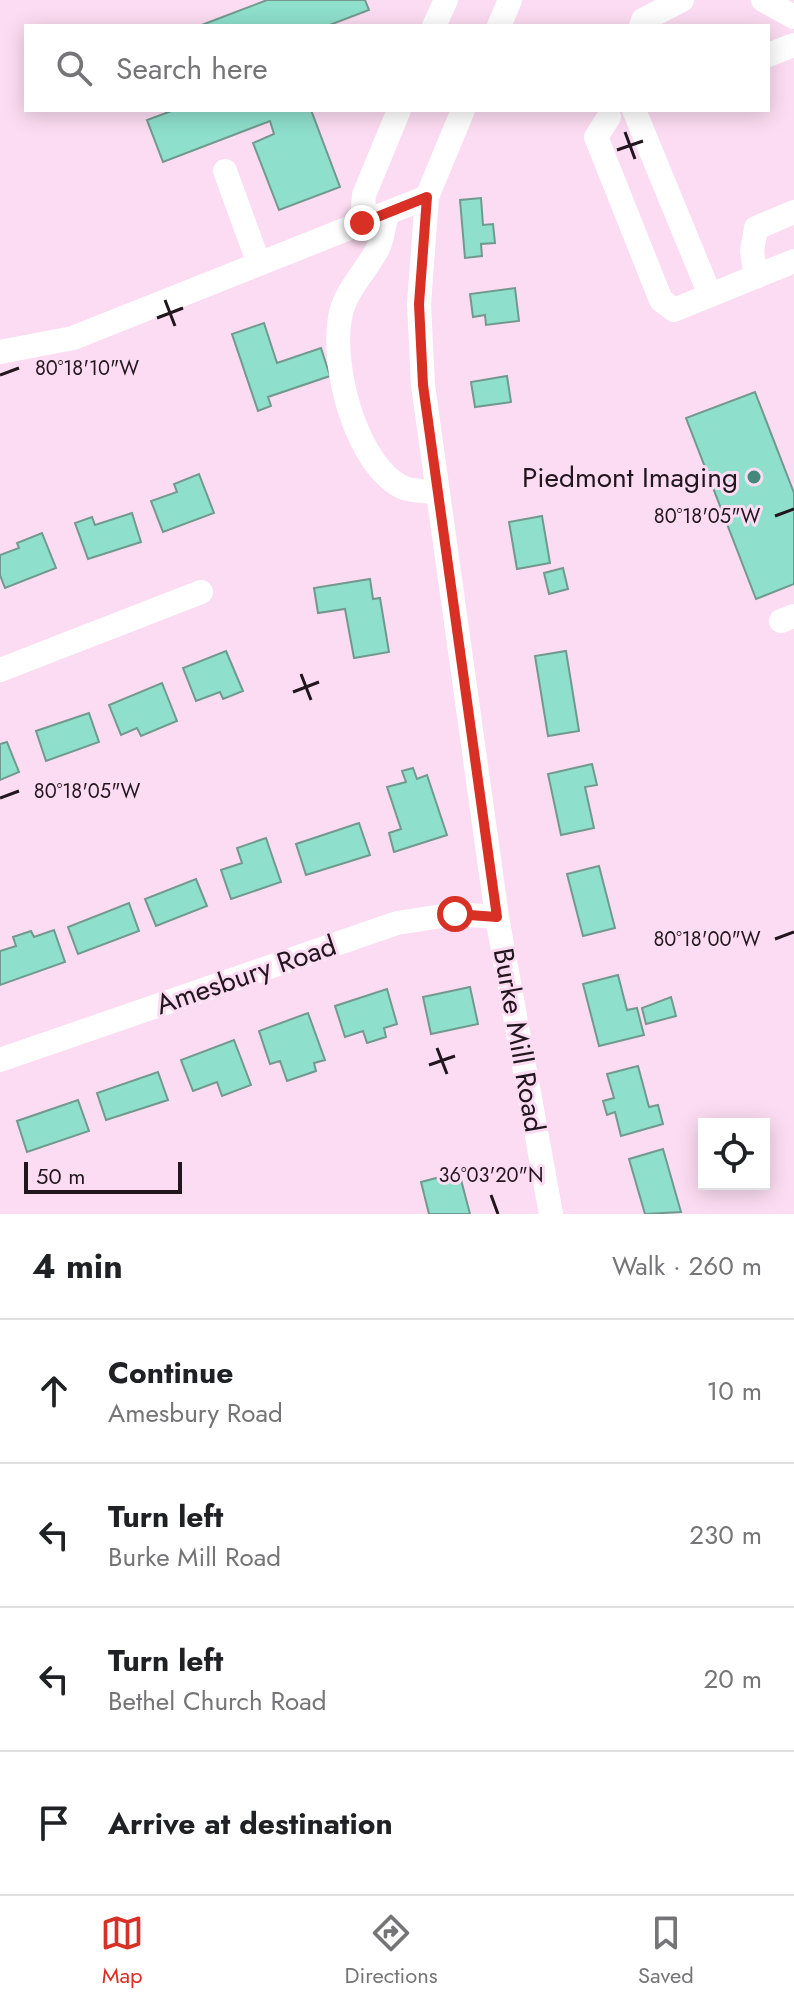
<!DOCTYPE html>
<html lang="en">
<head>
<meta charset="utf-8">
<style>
	body { margin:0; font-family:Jost,sans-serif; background:#f2f2f2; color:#202124 }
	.controls { position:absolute; right:24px; bottom:24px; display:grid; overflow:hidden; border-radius:0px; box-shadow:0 4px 20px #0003 }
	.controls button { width:72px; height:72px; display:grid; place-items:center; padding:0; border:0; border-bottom:2px solid #e0e0e0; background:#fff; color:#202124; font:40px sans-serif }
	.scale { position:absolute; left:24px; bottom:20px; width:158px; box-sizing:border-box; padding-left:8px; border:4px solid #21161e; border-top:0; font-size:22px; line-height:28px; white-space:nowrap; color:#21161e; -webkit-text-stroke:6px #fcdcf2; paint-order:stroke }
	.stop { position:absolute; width:24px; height:24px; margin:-18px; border:6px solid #d93025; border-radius:50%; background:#fff }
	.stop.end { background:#d93025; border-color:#fff; box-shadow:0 2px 8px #0008 }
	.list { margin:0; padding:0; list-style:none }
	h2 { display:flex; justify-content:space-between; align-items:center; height:104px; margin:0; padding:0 32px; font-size:34px }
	h2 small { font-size:26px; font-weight:400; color:#757577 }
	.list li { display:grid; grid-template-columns:52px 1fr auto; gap:24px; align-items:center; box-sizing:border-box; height:144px; padding:0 32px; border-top:2px solid #e0e0e0 }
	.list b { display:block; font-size:30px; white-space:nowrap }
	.list p { margin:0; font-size:26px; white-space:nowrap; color:#757577 }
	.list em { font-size:26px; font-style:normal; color:#757577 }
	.icon { flex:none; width:44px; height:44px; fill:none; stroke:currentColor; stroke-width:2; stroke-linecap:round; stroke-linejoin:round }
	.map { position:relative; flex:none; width:794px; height:1214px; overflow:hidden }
	.search { position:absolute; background:#fff; box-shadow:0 4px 20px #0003; left:24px; right:24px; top:24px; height:88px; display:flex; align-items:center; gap:20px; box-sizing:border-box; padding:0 28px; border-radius:0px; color:#757577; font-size:30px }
	.sheet { height:680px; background:#fff }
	nav { display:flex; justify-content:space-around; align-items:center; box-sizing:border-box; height:112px; border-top:2px solid #e0e0e0; background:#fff; font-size:22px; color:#757577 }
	nav a { display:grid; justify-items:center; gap:4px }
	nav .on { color:#d93025 }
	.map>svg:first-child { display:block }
	.building { fill:#8edfcc; stroke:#72998f; stroke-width:2 }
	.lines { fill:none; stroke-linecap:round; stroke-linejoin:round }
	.minor { stroke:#fff; stroke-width:24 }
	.route { stroke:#d93025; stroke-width:10 }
	.ticks { fill:none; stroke:#21161e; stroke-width:3 }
	.poi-dot { fill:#458779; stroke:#fcdcf2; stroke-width:3 }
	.labels { text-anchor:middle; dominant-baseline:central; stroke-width:6; stroke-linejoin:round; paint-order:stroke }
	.poi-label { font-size:28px; fill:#21161e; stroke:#fcdcf2; text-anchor:end }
	.street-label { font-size:28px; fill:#21161e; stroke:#fcdcf2 }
	.ticks-label { font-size:20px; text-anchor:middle; fill:#21161e; stroke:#fcdcf2; stroke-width:6; stroke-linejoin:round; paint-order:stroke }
</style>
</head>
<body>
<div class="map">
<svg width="794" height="1214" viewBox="0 0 794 1214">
	<rect width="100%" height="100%" fill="#fcdcf2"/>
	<path class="building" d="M267,0H365L369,10L327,26H199Z
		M174,110H311L340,187L279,210L253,143L274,134L270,121L163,162L147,120Z
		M481,198L483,225L493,224L495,243L481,244L482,256L465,258L460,200Z
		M515,288L519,321L486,325L485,315L473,317L470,294Z
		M264,323L277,363L321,348L330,376L268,397L271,406L258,411L232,334Z
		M507,376L511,402L475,407L471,382Z
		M755,392L794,493V584L756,599L686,418Z
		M199,474L214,513L163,532L151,501L177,492L174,484Z
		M132,513L141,542L88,559L75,523L92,517L95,525Z
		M542,516L550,563L517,569L509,522Z
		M42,533L56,568L5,588L0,575V555L19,548L17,543Z
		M563,568L568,589L549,594L544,573Z
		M370,579L373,599L380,598L389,652L354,658L345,609L318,613L314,588Z
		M226,651L243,691L223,699L220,692L196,701L183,668Z
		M566,651L579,731L548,736L535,656Z
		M162,683L177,721L141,736L137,728L121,735L109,705Z
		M89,713L99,742L46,761L36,731Z
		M7,742L19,772L0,780V744Z
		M592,764L597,785L585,787L594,828L561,835L548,774Z
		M413,768L417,779L427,775L447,835L394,852L389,833L401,829L387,787L406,782L402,771Z
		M359,823L370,855L306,875L296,844Z
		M266,838L281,882L231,899L221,870L242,863L237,848Z
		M599,866L615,928L583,936L567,874Z
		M196,879L207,906L156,926L145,899Z
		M129,903L139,931L78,954L68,927Z
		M54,930L65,962L0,985V951L16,946L13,937L31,931L34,937Z
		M618,975L627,1010L637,1008L644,1035L599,1046L583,984Z
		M470,987L478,1024L431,1034L423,997Z
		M387,989L397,1024L384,1028L386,1037L367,1043L363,1031L345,1037L335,1006Z
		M671,997L676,1016L646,1024L642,1008Z
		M308,1013L325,1060L314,1063L316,1071L287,1081L280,1061L270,1064L259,1031Z
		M234,1040L251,1085L222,1096L217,1082L193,1091L181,1060Z
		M638,1066L649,1107L658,1105L663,1124L621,1136L615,1112L607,1115L603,1101L614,1098L607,1074Z
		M158,1072L168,1100L106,1120L97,1093Z
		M78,1100L89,1131L27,1152L17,1121Z
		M663,1149L681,1212L645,1214L629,1159Z
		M459,1172L470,1214H429L421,1182Z"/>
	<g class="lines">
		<path class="minor" d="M763,0L794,17
			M434,26L446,0
			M499,26L510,0
			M641,26L643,20L682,0
			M768,55L794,45
			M463,110L427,197L419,304L423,385L497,917L551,1214
			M634,110L710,295
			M609,117L596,137L661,300L674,310L794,261
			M225,171L259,264
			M387,213C384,224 383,238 378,248C366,272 344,291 340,318C331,367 356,464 402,487C412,492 427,491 438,492
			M362,223L364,195L399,110
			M756,277L752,251L756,228L794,212
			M0,352L73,338L427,197
			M781,621L794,616
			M0,670L201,592
			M0,1060L397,923L455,914L497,917"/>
	</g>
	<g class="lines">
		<path class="route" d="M362,223L427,197L419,304L423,385L497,917L455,914"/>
	</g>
	<path class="ticks" d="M625,132L635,159M617,150L643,141M165,300L175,326M157,318L183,308M0,375L19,368M775,516L794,509M301,674L311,700M293,692L319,682M0,798L19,791M775,939L794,932M437,1048L447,1074M429,1065L455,1056M491,1195L498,1214"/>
	<circle class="poi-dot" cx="754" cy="477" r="8"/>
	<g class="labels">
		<g class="poi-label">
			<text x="738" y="477">Piedmont Imaging</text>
		</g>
		<g class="street-label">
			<text transform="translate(246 975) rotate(-19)">Amesbury Road</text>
			<text transform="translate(519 1040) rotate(80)">Burke Mill Road</text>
		</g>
	</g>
	<g class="ticks-label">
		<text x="87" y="375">80°18'10"W</text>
		<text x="707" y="523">80°18'05"W</text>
		<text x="87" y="798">80°18'05"W</text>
		<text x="707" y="946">80°18'00"W</text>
		<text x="491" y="1182">36°03'20"N</text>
	</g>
</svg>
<div class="controls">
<button><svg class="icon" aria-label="locate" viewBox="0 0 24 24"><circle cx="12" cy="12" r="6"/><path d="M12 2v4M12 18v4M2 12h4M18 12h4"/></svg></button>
</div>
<div class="scale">50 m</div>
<div class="stop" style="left:455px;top:914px"></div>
<div class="stop end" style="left:362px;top:223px"></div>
<div class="search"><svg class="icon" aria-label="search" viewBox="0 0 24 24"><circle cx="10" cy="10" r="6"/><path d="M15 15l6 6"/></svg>Search here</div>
</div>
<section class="sheet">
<h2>4 min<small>Walk · 260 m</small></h2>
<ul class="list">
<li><svg class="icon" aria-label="ahead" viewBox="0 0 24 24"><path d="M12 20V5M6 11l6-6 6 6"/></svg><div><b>Continue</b><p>Amesbury Road</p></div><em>10 m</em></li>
<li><svg class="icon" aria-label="left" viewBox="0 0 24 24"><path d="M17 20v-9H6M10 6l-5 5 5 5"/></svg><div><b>Turn left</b><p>Burke Mill Road</p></div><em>230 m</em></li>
<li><svg class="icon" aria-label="left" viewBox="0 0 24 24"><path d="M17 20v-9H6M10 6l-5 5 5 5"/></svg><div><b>Turn left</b><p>Bethel Church Road</p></div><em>20 m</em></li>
<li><svg class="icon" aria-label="arrive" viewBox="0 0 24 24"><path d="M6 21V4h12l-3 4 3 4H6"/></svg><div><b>Arrive at destination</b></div></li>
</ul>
</section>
<nav>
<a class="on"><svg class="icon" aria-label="map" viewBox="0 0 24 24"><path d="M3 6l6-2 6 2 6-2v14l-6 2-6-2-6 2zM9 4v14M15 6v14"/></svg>Map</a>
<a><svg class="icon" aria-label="directions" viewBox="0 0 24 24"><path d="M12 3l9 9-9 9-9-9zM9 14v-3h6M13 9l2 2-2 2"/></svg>Directions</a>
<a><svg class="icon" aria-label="saved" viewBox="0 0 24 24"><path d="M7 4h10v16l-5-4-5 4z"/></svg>Saved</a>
</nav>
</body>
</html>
